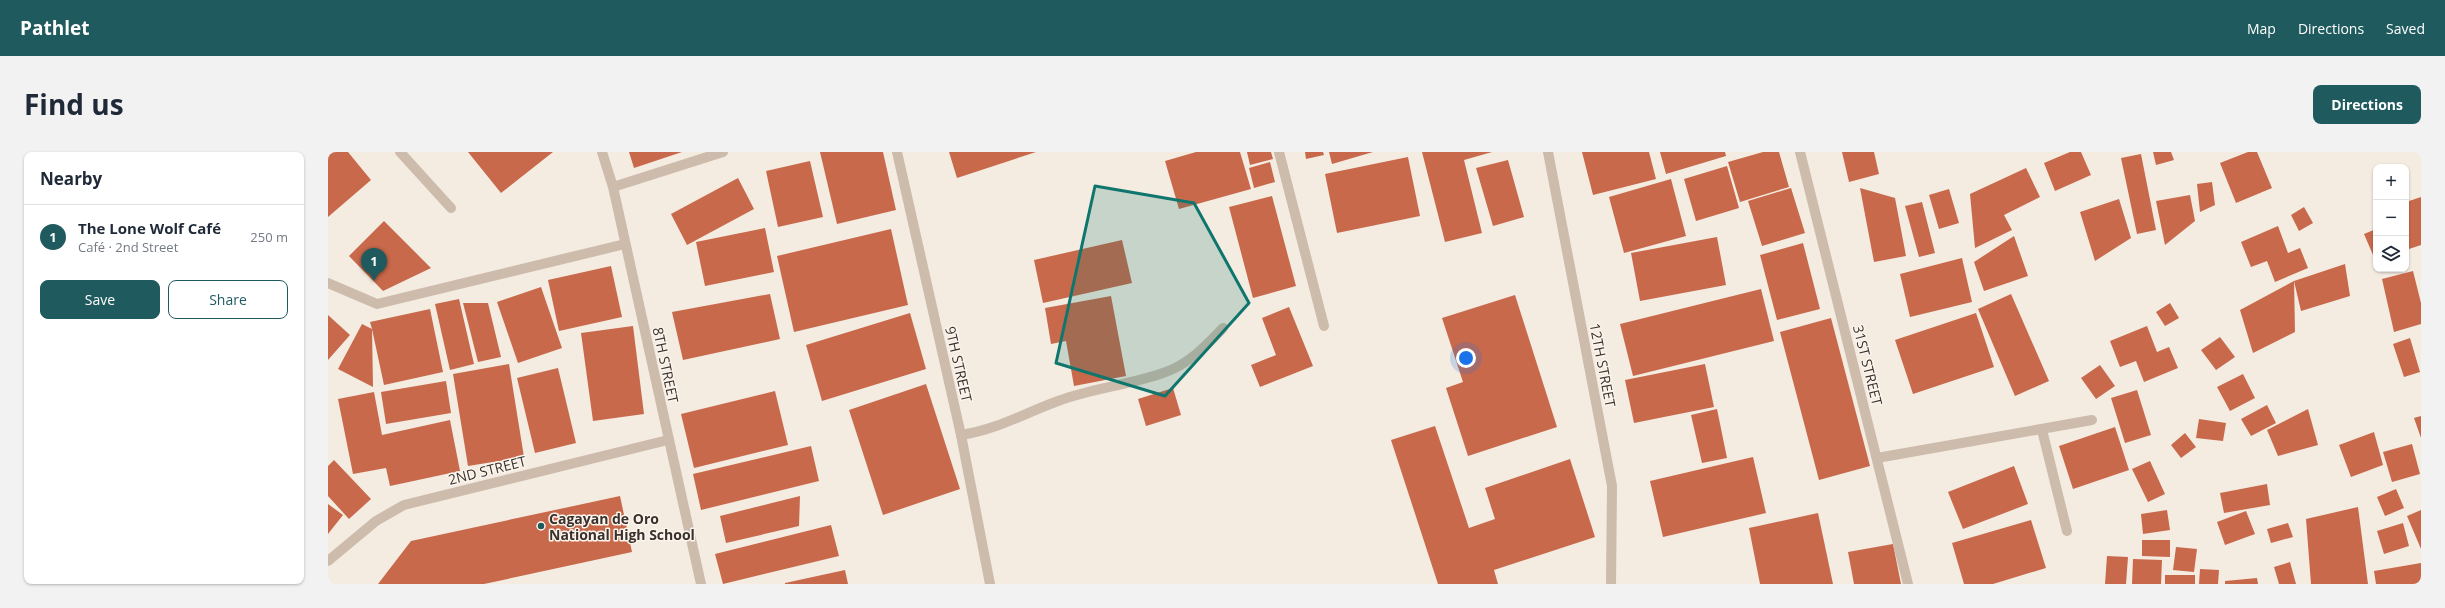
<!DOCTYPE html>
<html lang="en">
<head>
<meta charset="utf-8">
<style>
	body { margin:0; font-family:"Open Sans",sans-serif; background:#f2f2f3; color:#1f2937 }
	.controls { position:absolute; right:12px; top:12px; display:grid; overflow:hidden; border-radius:8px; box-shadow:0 1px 3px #0004 }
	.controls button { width:36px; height:36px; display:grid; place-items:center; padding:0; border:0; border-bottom:1px solid #e0e1e3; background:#fff; color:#1f2937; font:20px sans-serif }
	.you { position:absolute; left:1138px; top:206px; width:14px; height:14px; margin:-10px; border:3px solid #fff; border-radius:50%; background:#1a73e8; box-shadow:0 0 0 6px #1a73e833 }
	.badge { display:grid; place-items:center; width:26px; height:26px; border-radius:50%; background:#1f5a5e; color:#fff; font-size:13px; font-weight:700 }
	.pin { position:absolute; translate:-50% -33px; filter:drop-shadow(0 1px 2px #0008) }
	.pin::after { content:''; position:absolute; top:21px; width:14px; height:12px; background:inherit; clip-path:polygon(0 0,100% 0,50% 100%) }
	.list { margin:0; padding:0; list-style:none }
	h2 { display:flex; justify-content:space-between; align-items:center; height:52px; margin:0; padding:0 16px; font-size:17px }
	h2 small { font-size:13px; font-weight:400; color:#747a83 }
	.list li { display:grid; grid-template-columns:26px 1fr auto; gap:12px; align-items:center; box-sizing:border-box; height:64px; padding:0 16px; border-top:1px solid #e0e1e3 }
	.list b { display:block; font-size:15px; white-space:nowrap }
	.list p { margin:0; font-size:13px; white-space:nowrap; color:#747a83 }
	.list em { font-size:13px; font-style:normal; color:#747a83 }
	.actions { display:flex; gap:8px; padding:12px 16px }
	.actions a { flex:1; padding:9px 0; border:1px solid #1f5a5e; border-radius:8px; text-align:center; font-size:14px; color:#1f5a5e }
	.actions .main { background:#1f5a5e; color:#fff }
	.icon { flex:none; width:22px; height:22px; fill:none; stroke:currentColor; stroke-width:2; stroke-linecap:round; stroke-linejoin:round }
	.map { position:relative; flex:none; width:2093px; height:432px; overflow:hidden; border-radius:8px }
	header { display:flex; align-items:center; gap:24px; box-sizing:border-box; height:56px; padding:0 20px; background:#1f5a5e; color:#fff }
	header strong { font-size:19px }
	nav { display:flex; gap:22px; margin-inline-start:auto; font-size:14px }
	.intro { display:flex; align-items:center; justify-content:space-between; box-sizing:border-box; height:96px; padding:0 24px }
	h1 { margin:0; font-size:28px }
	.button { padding:10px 18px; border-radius:8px; background:#1f5a5e; color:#fff; font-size:14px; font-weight:700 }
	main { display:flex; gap:24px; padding:0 24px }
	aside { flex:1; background:#fff; border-radius:8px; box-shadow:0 1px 3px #0004 }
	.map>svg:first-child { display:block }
	.building { fill:#c8694b }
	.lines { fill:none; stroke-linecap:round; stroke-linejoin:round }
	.service { stroke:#cdbbac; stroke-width:10 }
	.minor { stroke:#cdbbac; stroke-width:10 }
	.tertiary { stroke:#cdbbac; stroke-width:10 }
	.marked { fill:#0f766e; fill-opacity:0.2; stroke:#0f766e; stroke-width:3; stroke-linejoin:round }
	.poi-dot { fill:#1f5a5e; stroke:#fbf5ee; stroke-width:1.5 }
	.labels { text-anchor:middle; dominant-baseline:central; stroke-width:3; stroke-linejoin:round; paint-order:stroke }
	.street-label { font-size:14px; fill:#3b302b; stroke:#fbf5ee }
	.poi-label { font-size:14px; font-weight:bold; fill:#3b302b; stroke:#fbf5ee; text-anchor:start }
</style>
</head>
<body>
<header>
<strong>Pathlet</strong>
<nav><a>Map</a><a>Directions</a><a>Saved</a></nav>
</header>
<div class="intro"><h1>Find us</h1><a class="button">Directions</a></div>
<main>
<aside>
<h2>Nearby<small></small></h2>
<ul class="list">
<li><span class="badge">1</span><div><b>The Lone Wolf Café</b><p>Café · 2nd Street</p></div><em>250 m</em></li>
</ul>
<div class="actions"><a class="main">Save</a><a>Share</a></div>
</aside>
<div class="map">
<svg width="2093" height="432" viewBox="0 0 2093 432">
	<rect width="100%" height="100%" fill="#f4ebe1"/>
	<path class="building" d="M0,0H20L43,28L0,65Z
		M140,0H225L173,41Z
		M301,0H354L306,16Z
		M492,0H555L568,58L509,72Z
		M621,0H708L629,26Z
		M868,0H912L923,37L851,57L837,9Z
		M919,0H943L945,7L922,13Z
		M977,0H995L996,3L978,7Z
		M1001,0H1045L1004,12Z
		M1094,0H1164L1136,8L1154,81L1117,90Z
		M1254,0H1321L1328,27L1265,43Z
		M1332,0H1397L1398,4L1338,22Z
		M1435,0H1451L1461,35L1412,50L1400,10Z
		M1514,0H1546L1551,22L1521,30Z
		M1742,0H1753L1763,23L1727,39L1716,11Z
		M1825,0H1843L1846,8L1828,13Z
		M1920,0H1929L1944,36L1908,51L1892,11Z
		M1813,2L1828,78L1809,82L1793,6Z
		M1080,5L1092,64L1009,81L997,22Z
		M1180,8L1196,65L1165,74L1148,16Z
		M482,9L495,65L450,75L438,19Z
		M942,10L947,30L926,36L921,16Z
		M1399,14L1411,56L1368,69L1356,27Z
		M1698,16L1712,45L1676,63L1684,78L1647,96L1642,42Z
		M410,26L426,57L359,93L343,62Z
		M1343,27L1358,84L1296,101L1281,45Z
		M1884,30L1887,53L1872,60L1869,32Z
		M1463,36L1477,81L1434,94L1420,49Z
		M1532,36L1567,46L1578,104L1546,110Z
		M1621,37L1631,71L1611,77L1601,43Z
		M1862,43L1867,69L1837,93L1828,49Z
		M944,44L968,134L925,146L901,55Z
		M2093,45V93L2081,97L2078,81V50Z
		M1791,47L1803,86L1767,109L1752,60Z
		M1594,50L1607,101L1591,105L1577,54Z
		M1976,55L1985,71L1971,79L1963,63Z
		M56,69L103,116L55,139L21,104Z
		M1950,74L1960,101L1972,96L1980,116L1947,130L1939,109L1923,115L1913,90Z
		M437,76L446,120L377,134L368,90Z
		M563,77L580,153L466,180L449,104Z
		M2048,77V101L2045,103L2036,82Z
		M1686,84L1700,124L1656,139L1646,110Z
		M1389,85L1398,133L1312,149L1303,101Z
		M794,88L804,131L715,151L706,108Z
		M1475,91L1492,157L1449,168L1432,103Z
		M1634,106L1644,150L1582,165L1572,122Z
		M2017,112L2022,144L1973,159L1966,129L1967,180L1925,201L1912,158L1966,129Z
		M283,114L294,165L231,179L220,128Z
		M2085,119L2093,151V172L2066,180L2054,127Z
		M213,135L234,196L190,211L169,150Z
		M1433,137L1446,189L1305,224L1292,172Z
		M442,142L452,187L355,208L344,160Z
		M1683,142L1721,229L1687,244L1650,157Z
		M1187,143L1229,275L1140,304L1118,236L1135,230L1114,166Z
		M783,144L798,224L746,234L738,189L723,192L717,156Z
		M131,147L146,212L122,218L107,152Z
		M135,151H160L173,205L150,210Z
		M1842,151L1851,166L1837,174L1828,160Z
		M961,155L985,214L932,235L923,213L948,203L934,166Z
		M102,157L115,220L56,233L44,177L45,235L10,217L34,172L44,177L42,170Z
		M582,161L598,217L494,249L478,193Z
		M1648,161L1666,215L1585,242L1567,188Z
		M0,163L22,183L0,208Z
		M1503,166L1542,314L1491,328L1452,180Z
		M305,174L316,262L265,269L253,181Z
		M1819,174L1829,200L1841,195L1850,216L1816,230L1808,209L1792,215L1782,189Z
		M1892,185L1907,205L1888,218L1873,198Z
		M2082,186L2092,220L2076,225L2065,192Z
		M181,212L196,305L140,314L125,222Z
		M1377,212L1386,255L1306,271L1297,228Z
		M1772,213L1787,234L1768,247L1753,226Z
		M230,216L248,291L207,301L189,226Z
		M1915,222L1927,246L1902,259L1889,235Z
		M118,229L123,261L58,272L53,240Z
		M598,232L632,337L555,363L521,258Z
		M845,236L853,263L818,274L810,247Z
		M1809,238L1823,283L1797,291L1783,246Z
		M447,239L460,293L366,316L353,262Z
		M46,240L54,283L122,268L132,319L62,334L58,316L25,322L10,247Z
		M1939,253L1948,271L1923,284L1913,267Z
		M1389,257L1399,306L1374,311L1363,263Z
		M1980,257L1990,293L1950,304L1939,278Z
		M2093,264V286L2086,266Z
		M1871,267L1898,271L1895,289L1868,286Z
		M1107,274L1141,376L1167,367L1157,336L1242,307L1267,385L1166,418L1170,432H1110L1063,288Z
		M1787,275L1801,318L1745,337L1731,294Z
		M2046,280L2055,313L2023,325L2011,293Z
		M1857,281L1868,295L1853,306L1843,293Z
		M2084,292L2092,322L2064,330L2055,300Z
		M483,294L491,329L373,358L365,322Z
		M1425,305L1438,361L1335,385L1322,329Z
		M6,308L43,347L21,367L0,344V314Z
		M1822,309L1837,342L1820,350L1804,317Z
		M1686,314L1700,352L1635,377L1620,340Z
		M1939,332L1942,353L1896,361L1892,341Z
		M2068,337L2076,356L2057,364L2049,345Z
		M292,344L304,400L156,432H50L83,389Z
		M472,344L471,374L398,391L392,364Z
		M0,352L15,363L0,382Z
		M2030,355L2040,432H1983L1978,367Z
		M1839,358L1842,378L1815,382L1813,362Z
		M2093,358V397L2079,364Z
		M1918,359L1927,382L1897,393L1889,370Z
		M1490,361L1505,432H1432L1421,376Z
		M1703,368L1718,416L1665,432H1636L1624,391Z
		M1960,371L1965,385L1943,391L1939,377Z
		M2075,371L2081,394L2056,402L2049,379Z
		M503,373L511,404L395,432L387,402Z
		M1814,388H1842V405L1814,404Z
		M1565,392L1573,432H1526L1520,400Z
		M1848,395L1869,397L1866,420L1845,418Z
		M1779,404L1800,405L1798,432H1777Z
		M1805,407L1834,408L1833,432H1804Z
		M1962,410L1968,432H1951L1946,415Z
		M2093,411V432H2048L2046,419Z
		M1872,417L1891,418L1890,432H1871Z
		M517,418L520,432H457V431Z
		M1837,423H1867V432H1837Z
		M1929,426L1930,432H1897V429Z"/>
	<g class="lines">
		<path class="service" d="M72,0L123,56
			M1714,278L1739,379
			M633,283C668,278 697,261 730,249C764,236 801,233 835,221C860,213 878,194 895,176"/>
		<path class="minor" d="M569,0L633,283L662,432
			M951,0L996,174
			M1472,0L1580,432
			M0,131L49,152L297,92
			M1549,306L1764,268"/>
		<path class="tertiary" d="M274,0L285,35L373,432
			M1220,0L1284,334L1283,432
			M285,35L395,0
			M0,409L48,369L76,353L340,288"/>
	</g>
	<path class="marked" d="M767,34L866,51L921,151L837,244L728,211Z"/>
	<circle class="poi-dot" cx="213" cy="374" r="4"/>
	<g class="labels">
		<g class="street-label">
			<text transform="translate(631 212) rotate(77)">9TH STREET</text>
			<text transform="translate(338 213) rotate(78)">8TH STREET</text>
			<text transform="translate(1275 213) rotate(79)">12TH STREET</text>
			<text transform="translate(1540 213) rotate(76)">31ST STREET</text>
			<text transform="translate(159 318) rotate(-14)">2ND STREET</text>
		</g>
		<g class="poi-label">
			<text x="221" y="366">Cagayan de Oro<tspan x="221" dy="16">National High School</tspan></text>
		</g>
	</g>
</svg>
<div class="controls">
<button>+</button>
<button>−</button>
<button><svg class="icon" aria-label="layers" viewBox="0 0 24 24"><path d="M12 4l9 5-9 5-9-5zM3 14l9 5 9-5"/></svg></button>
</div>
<div class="you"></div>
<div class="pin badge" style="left:46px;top:129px">1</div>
</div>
</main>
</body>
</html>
